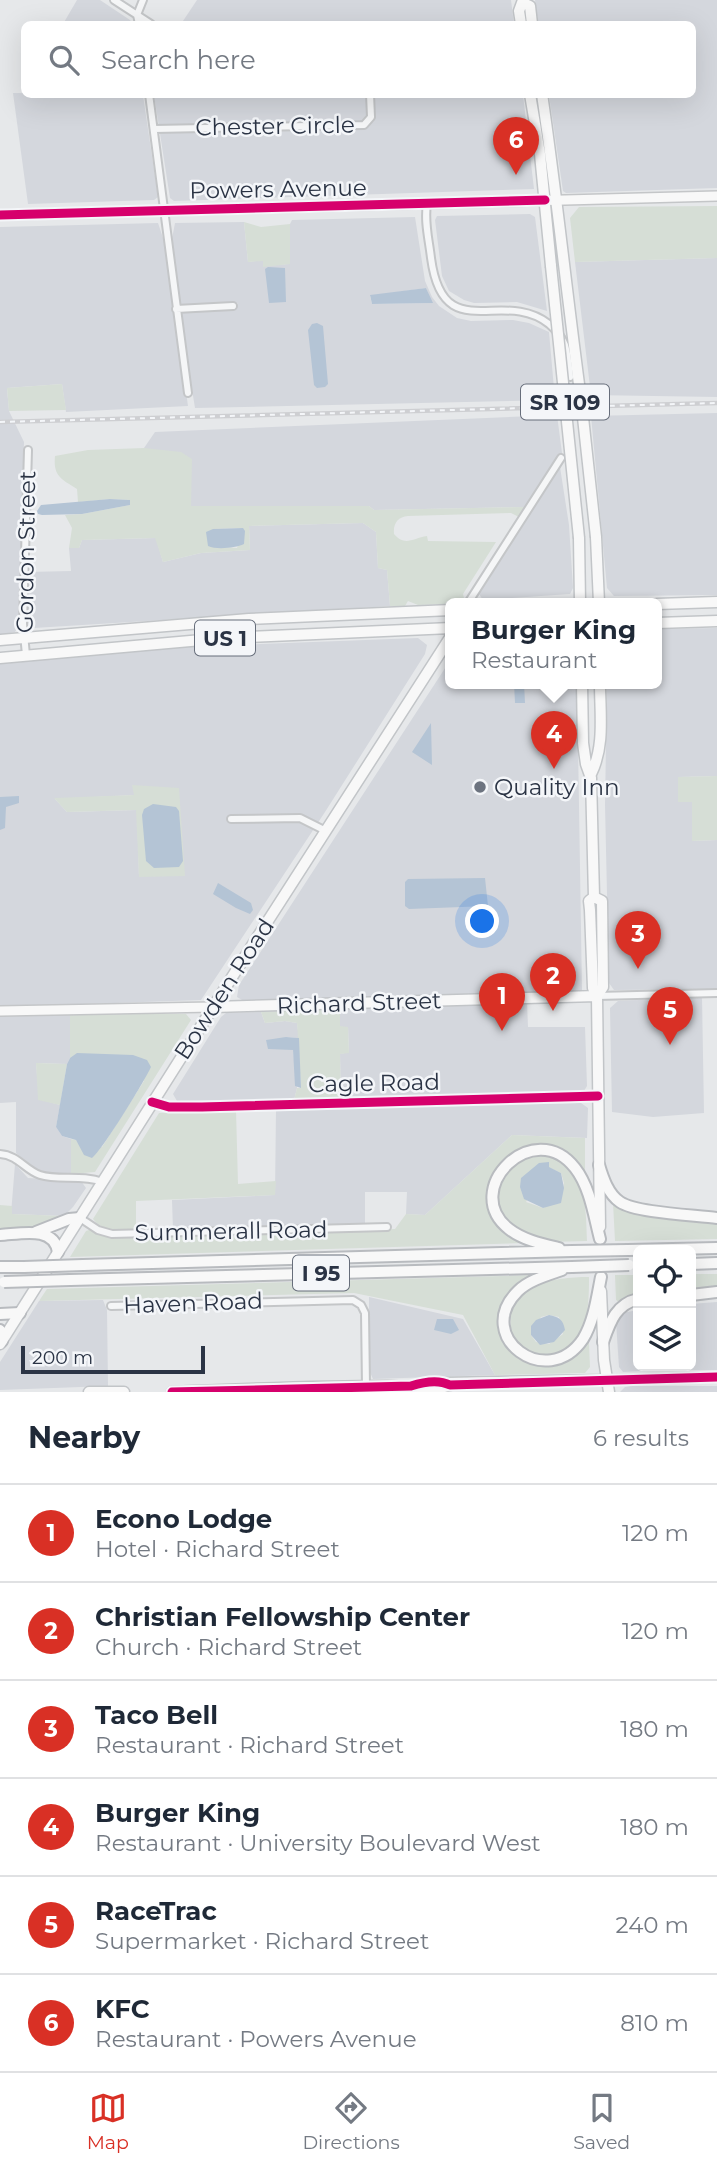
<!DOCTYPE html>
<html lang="en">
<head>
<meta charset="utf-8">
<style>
	body { margin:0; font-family:Montserrat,sans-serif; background:#f6f6f7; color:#1f2937 }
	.controls { position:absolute; right:21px; bottom:21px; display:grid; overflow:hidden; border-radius:10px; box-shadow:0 7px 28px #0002 }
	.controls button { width:63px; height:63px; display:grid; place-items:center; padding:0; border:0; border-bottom:2px solid #e0e1e3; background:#fff; color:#1f2937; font:35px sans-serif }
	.scale { position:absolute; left:21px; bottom:18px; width:184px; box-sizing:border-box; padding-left:7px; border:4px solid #2b3445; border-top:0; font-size:19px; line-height:24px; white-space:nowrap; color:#2b3445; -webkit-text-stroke:5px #f4f6f9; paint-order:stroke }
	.you { position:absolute; left:483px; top:922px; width:24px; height:24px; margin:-18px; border:5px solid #fff; border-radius:50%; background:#1a73e8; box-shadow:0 0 0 10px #1a73e833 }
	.badge { display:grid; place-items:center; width:46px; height:46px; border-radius:50%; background:#d93025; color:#fff; font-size:23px; font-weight:700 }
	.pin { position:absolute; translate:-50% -58px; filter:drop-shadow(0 2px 4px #0008) }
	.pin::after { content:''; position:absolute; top:37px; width:24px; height:21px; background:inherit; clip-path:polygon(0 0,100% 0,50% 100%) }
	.popup { position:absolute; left:445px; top:598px; width:217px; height:91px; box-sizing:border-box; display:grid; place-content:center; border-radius:10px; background:#fff; filter:drop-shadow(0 2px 5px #0005); font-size:23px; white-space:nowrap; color:#747a83 }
	.popup b { font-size:26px; color:#1f2937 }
	.popup::after { content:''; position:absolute; left:50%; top:100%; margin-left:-14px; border:14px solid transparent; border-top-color:#fff }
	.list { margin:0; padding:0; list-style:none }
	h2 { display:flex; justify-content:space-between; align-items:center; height:91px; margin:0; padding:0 28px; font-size:30px }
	h2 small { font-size:23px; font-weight:400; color:#747a83 }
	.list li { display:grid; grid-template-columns:46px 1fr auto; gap:21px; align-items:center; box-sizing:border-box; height:98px; padding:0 28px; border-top:2px solid #e0e1e3 }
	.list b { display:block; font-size:26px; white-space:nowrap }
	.list p { margin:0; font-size:23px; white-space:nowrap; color:#747a83 }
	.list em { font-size:23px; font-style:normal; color:#747a83 }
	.icon { flex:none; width:38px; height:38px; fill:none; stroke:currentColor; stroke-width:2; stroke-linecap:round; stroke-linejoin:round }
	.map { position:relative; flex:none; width:717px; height:1392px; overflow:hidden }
	.search { position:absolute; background:#fff; box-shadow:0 7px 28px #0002; left:21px; right:21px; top:21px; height:77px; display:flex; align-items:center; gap:18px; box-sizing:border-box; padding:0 24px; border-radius:10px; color:#747a83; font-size:26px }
	.sheet { height:679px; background:#fff }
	nav { display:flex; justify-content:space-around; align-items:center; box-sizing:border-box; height:98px; border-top:2px solid #e0e1e3; background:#fff; font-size:19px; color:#747a83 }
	nav a { display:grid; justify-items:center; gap:4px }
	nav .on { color:#d93025 }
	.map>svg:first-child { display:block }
	.built { fill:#d4d7dd; fill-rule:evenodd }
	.green { fill:#d6ded6; fill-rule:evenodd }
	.water { fill:#b4c4d5 }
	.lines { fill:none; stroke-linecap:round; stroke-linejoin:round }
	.street-casing { stroke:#c4c6c8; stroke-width:10 }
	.secondary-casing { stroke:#c4c6c8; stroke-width:12 }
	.primary-casing { stroke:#c2c5c8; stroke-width:13 }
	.highway-casing { stroke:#b8bbbf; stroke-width:14 }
	.street { stroke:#f5f6f7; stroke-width:6 }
	.secondary { stroke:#f8f8f8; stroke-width:9 }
	.primary { stroke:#f8f8f8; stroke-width:10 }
	.highway { stroke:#f8f8f8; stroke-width:10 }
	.rail-casing { stroke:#cecfd2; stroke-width:4.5 }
	.rail { stroke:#f4f6f9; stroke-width:2; stroke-dasharray:5; stroke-linecap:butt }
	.primary-bridge-casing { stroke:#c2c5c8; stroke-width:13; stroke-linecap:butt }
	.highway-bridge-casing { stroke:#b8bbbf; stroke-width:14; stroke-linecap:butt }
	.primary-bridge { stroke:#f8f8f8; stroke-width:10 }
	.highway-bridge { stroke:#f8f8f8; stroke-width:10 }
	.cycleway-casing { stroke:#f4f6f9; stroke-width:13 }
	.cycleway { stroke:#d6006c; stroke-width:9 }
	.poi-dot { fill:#6c737f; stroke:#f4f6f9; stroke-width:2.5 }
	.labels { text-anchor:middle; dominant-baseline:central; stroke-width:5; stroke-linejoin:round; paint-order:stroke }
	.shield { fill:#f4f6f9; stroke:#676e7b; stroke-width:2 }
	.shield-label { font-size:21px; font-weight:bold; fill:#2b3445 }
	.street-label { font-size:23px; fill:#2b3445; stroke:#f4f6f9 }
	.poi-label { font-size:23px; fill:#2b3445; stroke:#f4f6f9; text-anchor:start }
</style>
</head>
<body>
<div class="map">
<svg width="717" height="1392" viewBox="0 0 717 1392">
	<rect width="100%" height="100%" fill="#e6e8ea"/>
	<path class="built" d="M77,0H100L130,20L133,24H63Z
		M197,0H511L514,24H181Z
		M535,0H717V188L566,193L563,191L549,95L692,94V24H538Z
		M13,93L143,95L158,197L154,200L28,204Z
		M154,95H523L534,189L174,201L170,198Z
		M530,214L535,217L547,311L517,302L474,303L464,300L449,291L442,276L435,220L437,216Z
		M415,217L425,281L432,297L439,306L457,318L471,321L513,320L529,323L549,332L555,400L195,408L180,315L183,312L231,310L238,303L184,308L179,306L171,244L175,223L244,222L248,262L263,260V266L289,264L290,224L292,220ZM426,288L432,303L372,304L370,296Z
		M158,223L166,247L188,406L66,412L62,384L7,388L9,411L24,442L19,625L15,632L0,635V227Z
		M717,258V397L591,395L575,262Z
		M717,413V595L614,596L607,588L591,416Z
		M557,415L562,453L525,507L374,510L369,506H190L144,448L155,432Z
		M560,467L569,525L573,588L570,594L483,600L479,594Z
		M363,523L376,532L378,568L387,570L390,606L34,628L28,623L27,572L71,571L69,548H79L82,540L156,538L163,562L201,553L250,550L249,526Z
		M717,628V776L678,777L692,802V841L717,840V989L614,990L609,983L605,805L607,683H657V629Z
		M418,638L427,645L425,654L325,812L201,1000L0,1007V664L181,647ZM134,795L185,876H139L137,810L67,812L55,799Z
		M451,659V683H577L582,990L399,998L242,1000L237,997L239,985Z
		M702,997L704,1113L653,1117L612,1112L610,1008L618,1001Z
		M527,1001L528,1027H585L587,1086L584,1091L341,1099L340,1054L349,1052L348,1027H340V1008Z
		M261,1012L265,1023L285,1021L297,1023L299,1038L286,1037L293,1050L297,1088L294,1100L177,1101L173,1094L221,1017L226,1013Z
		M0,1015H70V1058L67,1064L36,1063L39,1099L60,1105L56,1127L62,1136L71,1139V1174L39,1172L16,1153V1102L0,1103Z
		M581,1103L588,1108L587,1138L512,1135L425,1215L406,1214L407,1192H365V1225L173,1230L172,1200L275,1195L276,1109Z
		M15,1164L28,1178L81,1181L86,1188L73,1207L64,1216L11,1214Z
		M369,1297L463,1319L495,1375L373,1379L369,1370Z
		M103,1300L107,1310L108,1386L0,1390V1362L39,1301Z
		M717,1302V1370H661L623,1372L619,1367L616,1322L622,1313L638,1310V1366H691V1304Z
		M631,1386H717V1392H620L625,1387Z"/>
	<path class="green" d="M717,206V258L575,262L570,218L579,207Z
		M244,222L261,227L290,224V264L263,267V261L248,262Z
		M62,384L66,410L9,411L7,388Z
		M144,448L181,452L192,459L191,506H369L374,510L525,507L519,517L511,513L408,516C398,517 393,523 394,534C405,547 413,538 427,536L428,541L496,542L463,594L464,598L458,601H447L445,604L418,605L408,601L405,606H390L387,570L378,568L376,532L363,523L249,526L250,550L201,553L163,562L155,538L82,540L79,548H69L72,528L65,515L82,514L130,505V500L110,499L78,502L77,489C61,479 53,476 55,456L88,450ZM243,528L237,548L225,547L213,529Z
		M717,776V840L692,841V802H678V777Z
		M132,785L179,788L185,876L139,877L136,810L67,812L54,798L134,795Z
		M340,1008V1026L348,1027L349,1053L340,1054L341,1099L294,1100L297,1088H301L297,1023L285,1021L265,1023L261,1012Z
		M144,1014H186L191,1020L95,1172L71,1174V1139L76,1140L81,1147H102L144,1081L70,1058V1015Z
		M36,1063L67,1064L60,1105L38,1100Z
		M236,1110L238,1184L276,1181L275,1195L136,1201V1231C120,1231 104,1233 93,1219L159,1113Z
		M512,1135L585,1138V1176L578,1166L524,1148L507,1157L495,1171L490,1191L491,1208L523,1240V1243L70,1257L86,1231L89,1230L111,1237L395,1229L406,1214L425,1215Z
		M535,1154C542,1155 551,1155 557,1159C587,1174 586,1212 587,1241L550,1242L520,1232L502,1214L498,1202V1190L509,1166ZM549,1162L548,1167L561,1173L564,1183L561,1200L543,1208L526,1202Z
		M613,1203L717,1220V1239L615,1241Z
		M0,1205L12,1206V1214L64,1216L31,1229L0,1232Z
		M691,1274H717V1289L691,1293Z
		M533,1275L501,1321C502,1326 501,1332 503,1337C508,1359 536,1370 556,1365C569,1362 578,1350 587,1342L589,1343L590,1367L585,1373L495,1375L463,1315L354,1293L39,1301L47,1289Z
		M615,1275H638V1296L620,1303L616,1300Z
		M589,1277C589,1303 589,1340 561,1354C557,1357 550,1357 545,1359L516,1346C494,1289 543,1277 589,1277ZM549,1315L559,1317L563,1334L549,1344L536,1342L531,1335L541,1317Z"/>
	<path class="water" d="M268,267L285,268L286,302L269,303L265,269Z
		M426,288L433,303L372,304L370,295Z
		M317,323L323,326L328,384L325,387L317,388L314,385L308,330L312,324Z
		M110,499L130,500V505L82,514L42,515L38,514L37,511L41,505Z
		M243,528L245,531L244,544C235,548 217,550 208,546L206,532L213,529Z
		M514,683H524L525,703H515Z
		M431,723L432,765L412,752Z
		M19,796V803L6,807L5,828L0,830V797Z
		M153,804L176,807L179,811L183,861L179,867L154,868L146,861L142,815L144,809Z
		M485,878L488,906L409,909L405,906V882L408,879Z
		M218,883L251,903L253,910L250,914L236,908L213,894Z
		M286,1037L299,1038L301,1088L295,1086L293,1050L268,1049L266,1040Z
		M77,1053L133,1055L147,1060L151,1067C144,1082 102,1151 92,1158L84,1155L76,1140L62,1136L56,1127L67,1064L70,1058Z
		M549,1162V1167L561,1173L564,1188L561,1203L543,1208L524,1199L520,1187L521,1178L539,1163Z
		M549,1315C559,1317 563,1319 565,1330L554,1342L540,1345L531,1335V1326L536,1320Z
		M437,1319H453L459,1330L451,1334L434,1330Z"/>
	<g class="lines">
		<g class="street-casing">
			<path id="street" d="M114,0L151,24
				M139,24L137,15L143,0
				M149,94L188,393
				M154,129L364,125L371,117L370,94
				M427,204C424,222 429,240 431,258C443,348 502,287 549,324C556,330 562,337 565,345C568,355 569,367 570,377
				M176,309L233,306
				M468,603L561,458
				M26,655L23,624L28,450
				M231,819L300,818L326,831
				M597,996L717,993
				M153,1102L169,1107H202L598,1096
				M0,1154C18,1155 25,1170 40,1175C59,1181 81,1174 103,1182
				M80,1218L98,1230L112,1234L387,1227
				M111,1306L353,1300L361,1305L365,1313L366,1386"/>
		</g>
		<g class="secondary-casing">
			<path id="secondary" d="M0,215L717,196
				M0,1011L213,1007
				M606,1380L717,1377"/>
		</g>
		<g class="primary-casing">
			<path id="primary" d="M523,3L530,6L532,24
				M521,24L519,11L523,0
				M530,94L540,154L551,266
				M542,94C557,196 567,297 581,399
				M596,537L599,603
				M579,538L580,603
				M657,604L717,602
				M657,623L717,621
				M0,640L249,619L451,610
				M0,658L224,638L451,628
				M582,683L583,743L586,764L591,778L594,897L589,901L590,910L593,988L597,996L600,1227
				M591,774C605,746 600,714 600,683
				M594,897L602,901L603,987L597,996
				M213,1007L597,996
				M601,1291L604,1360L609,1392
				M0,1344L253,944L451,636
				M446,1383L606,1380
				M89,1392H124
				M172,1392C243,1389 315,1386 387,1386C403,1386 437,1392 450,1385"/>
		</g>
		<g class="highway-casing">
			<path id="highway" d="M599,1165C603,1178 608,1194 620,1202C636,1213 696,1215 717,1218
				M36,1232L69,1219L80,1218
				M0,1235C20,1234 54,1225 58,1252
				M559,1248C542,1244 523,1240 509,1229C459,1190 534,1115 575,1168C590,1187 594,1216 600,1239
				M628,1250L717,1248
				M691,1264L717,1263
				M83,1265L572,1251
				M0,1267H24
				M562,1270C548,1275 529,1280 518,1291C472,1336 547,1392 583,1339C594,1321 597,1297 601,1277
				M70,1280L572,1267
				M691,1295L717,1292
				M0,1314L20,1313
				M0,1330L2,1341
				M603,1342C610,1322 616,1304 638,1299"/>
		</g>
		<use href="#street" class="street"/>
		<use href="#secondary" class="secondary"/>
		<use href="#primary" class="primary"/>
		<use href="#highway" class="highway"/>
		<g class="rail-casing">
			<path id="rail" d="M0,422L717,403"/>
		</g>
		<use href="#rail" class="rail"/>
		<g class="primary-bridge-casing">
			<path id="primary-bridge" d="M551,266L579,538
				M581,399L596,537"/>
		</g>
		<g class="highway-bridge-casing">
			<path id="highway-bridge" d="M572,1251L628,1250
				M24,1267L83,1265
				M572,1267L629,1265
				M4,1282L70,1280"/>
		</g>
		<use href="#primary-bridge" class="primary-bridge"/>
		<use href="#highway-bridge" class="highway-bridge"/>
		<g class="cycleway-casing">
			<path id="cycleway" d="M0,215L545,200
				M152,1102L169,1107H202L598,1096
				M172,1392L411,1386C423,1382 438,1379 450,1385L717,1377"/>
		</g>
		<use href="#cycleway" class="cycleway"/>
	</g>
	<circle class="poi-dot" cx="480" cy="787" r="7"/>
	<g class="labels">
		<g class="shield">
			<rect x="521" y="384.5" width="88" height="35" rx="5"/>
			<rect x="195" y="620.5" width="60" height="35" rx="5"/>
			<rect x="293" y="1255.5" width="56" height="35" rx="5"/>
		</g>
		<g class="shield-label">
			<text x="565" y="402">SR 109</text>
			<text x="225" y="638">US 1</text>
			<text x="321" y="1273">I 95</text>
		</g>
		<g class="street-label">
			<text transform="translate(275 126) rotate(-1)">Chester Circle</text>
			<text transform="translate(278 189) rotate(-1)">Powers Avenue</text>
			<text transform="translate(26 552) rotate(-89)">Gordon Street</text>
			<text transform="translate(224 989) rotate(-57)">Bowden Road</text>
			<text transform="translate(359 1003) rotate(-2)">Richard Street</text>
			<text transform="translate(374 1083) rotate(-1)">Cagle Road</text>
			<text transform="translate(231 1231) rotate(-1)">Summerall Road</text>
			<text transform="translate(193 1303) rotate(-2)">Haven Road</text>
		</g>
		<g class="poi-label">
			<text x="494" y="787">Quality Inn</text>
		</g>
	</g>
</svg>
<div class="controls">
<button><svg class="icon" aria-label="locate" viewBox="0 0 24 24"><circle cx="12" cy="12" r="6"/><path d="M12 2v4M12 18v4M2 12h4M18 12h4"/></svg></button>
<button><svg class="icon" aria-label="layers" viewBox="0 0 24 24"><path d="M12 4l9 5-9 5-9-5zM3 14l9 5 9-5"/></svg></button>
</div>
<div class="scale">200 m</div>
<div class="you"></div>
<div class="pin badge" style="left:502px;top:1031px">1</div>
<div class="pin badge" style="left:553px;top:1011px">2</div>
<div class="pin badge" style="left:638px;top:969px">3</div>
<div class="pin badge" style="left:554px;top:769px">4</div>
<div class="popup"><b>Burger King</b>Restaurant</div>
<div class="pin badge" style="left:670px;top:1045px">5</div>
<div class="pin badge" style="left:516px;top:175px">6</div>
<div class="search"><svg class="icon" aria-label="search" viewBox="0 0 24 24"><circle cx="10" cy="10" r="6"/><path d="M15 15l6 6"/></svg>Search here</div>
</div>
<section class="sheet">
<h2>Nearby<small>6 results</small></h2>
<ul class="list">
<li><span class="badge">1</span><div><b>Econo Lodge</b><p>Hotel · Richard Street</p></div><em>120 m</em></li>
<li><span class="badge">2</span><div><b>Christian Fellowship Center</b><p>Church · Richard Street</p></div><em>120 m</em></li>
<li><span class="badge">3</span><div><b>Taco Bell</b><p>Restaurant · Richard Street</p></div><em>180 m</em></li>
<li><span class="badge">4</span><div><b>Burger King</b><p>Restaurant · University Boulevard West</p></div><em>180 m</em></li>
<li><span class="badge">5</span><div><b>RaceTrac</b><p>Supermarket · Richard Street</p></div><em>240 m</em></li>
<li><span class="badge">6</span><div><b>KFC</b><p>Restaurant · Powers Avenue</p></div><em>810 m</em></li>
</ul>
</section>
<nav>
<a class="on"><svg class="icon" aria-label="map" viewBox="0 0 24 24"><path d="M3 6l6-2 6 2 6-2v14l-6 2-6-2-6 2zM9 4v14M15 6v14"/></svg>Map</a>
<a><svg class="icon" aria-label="directions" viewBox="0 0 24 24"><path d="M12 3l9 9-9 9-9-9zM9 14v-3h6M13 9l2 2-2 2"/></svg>Directions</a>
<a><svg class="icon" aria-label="saved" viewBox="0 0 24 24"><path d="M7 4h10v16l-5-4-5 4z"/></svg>Saved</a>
</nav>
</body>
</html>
